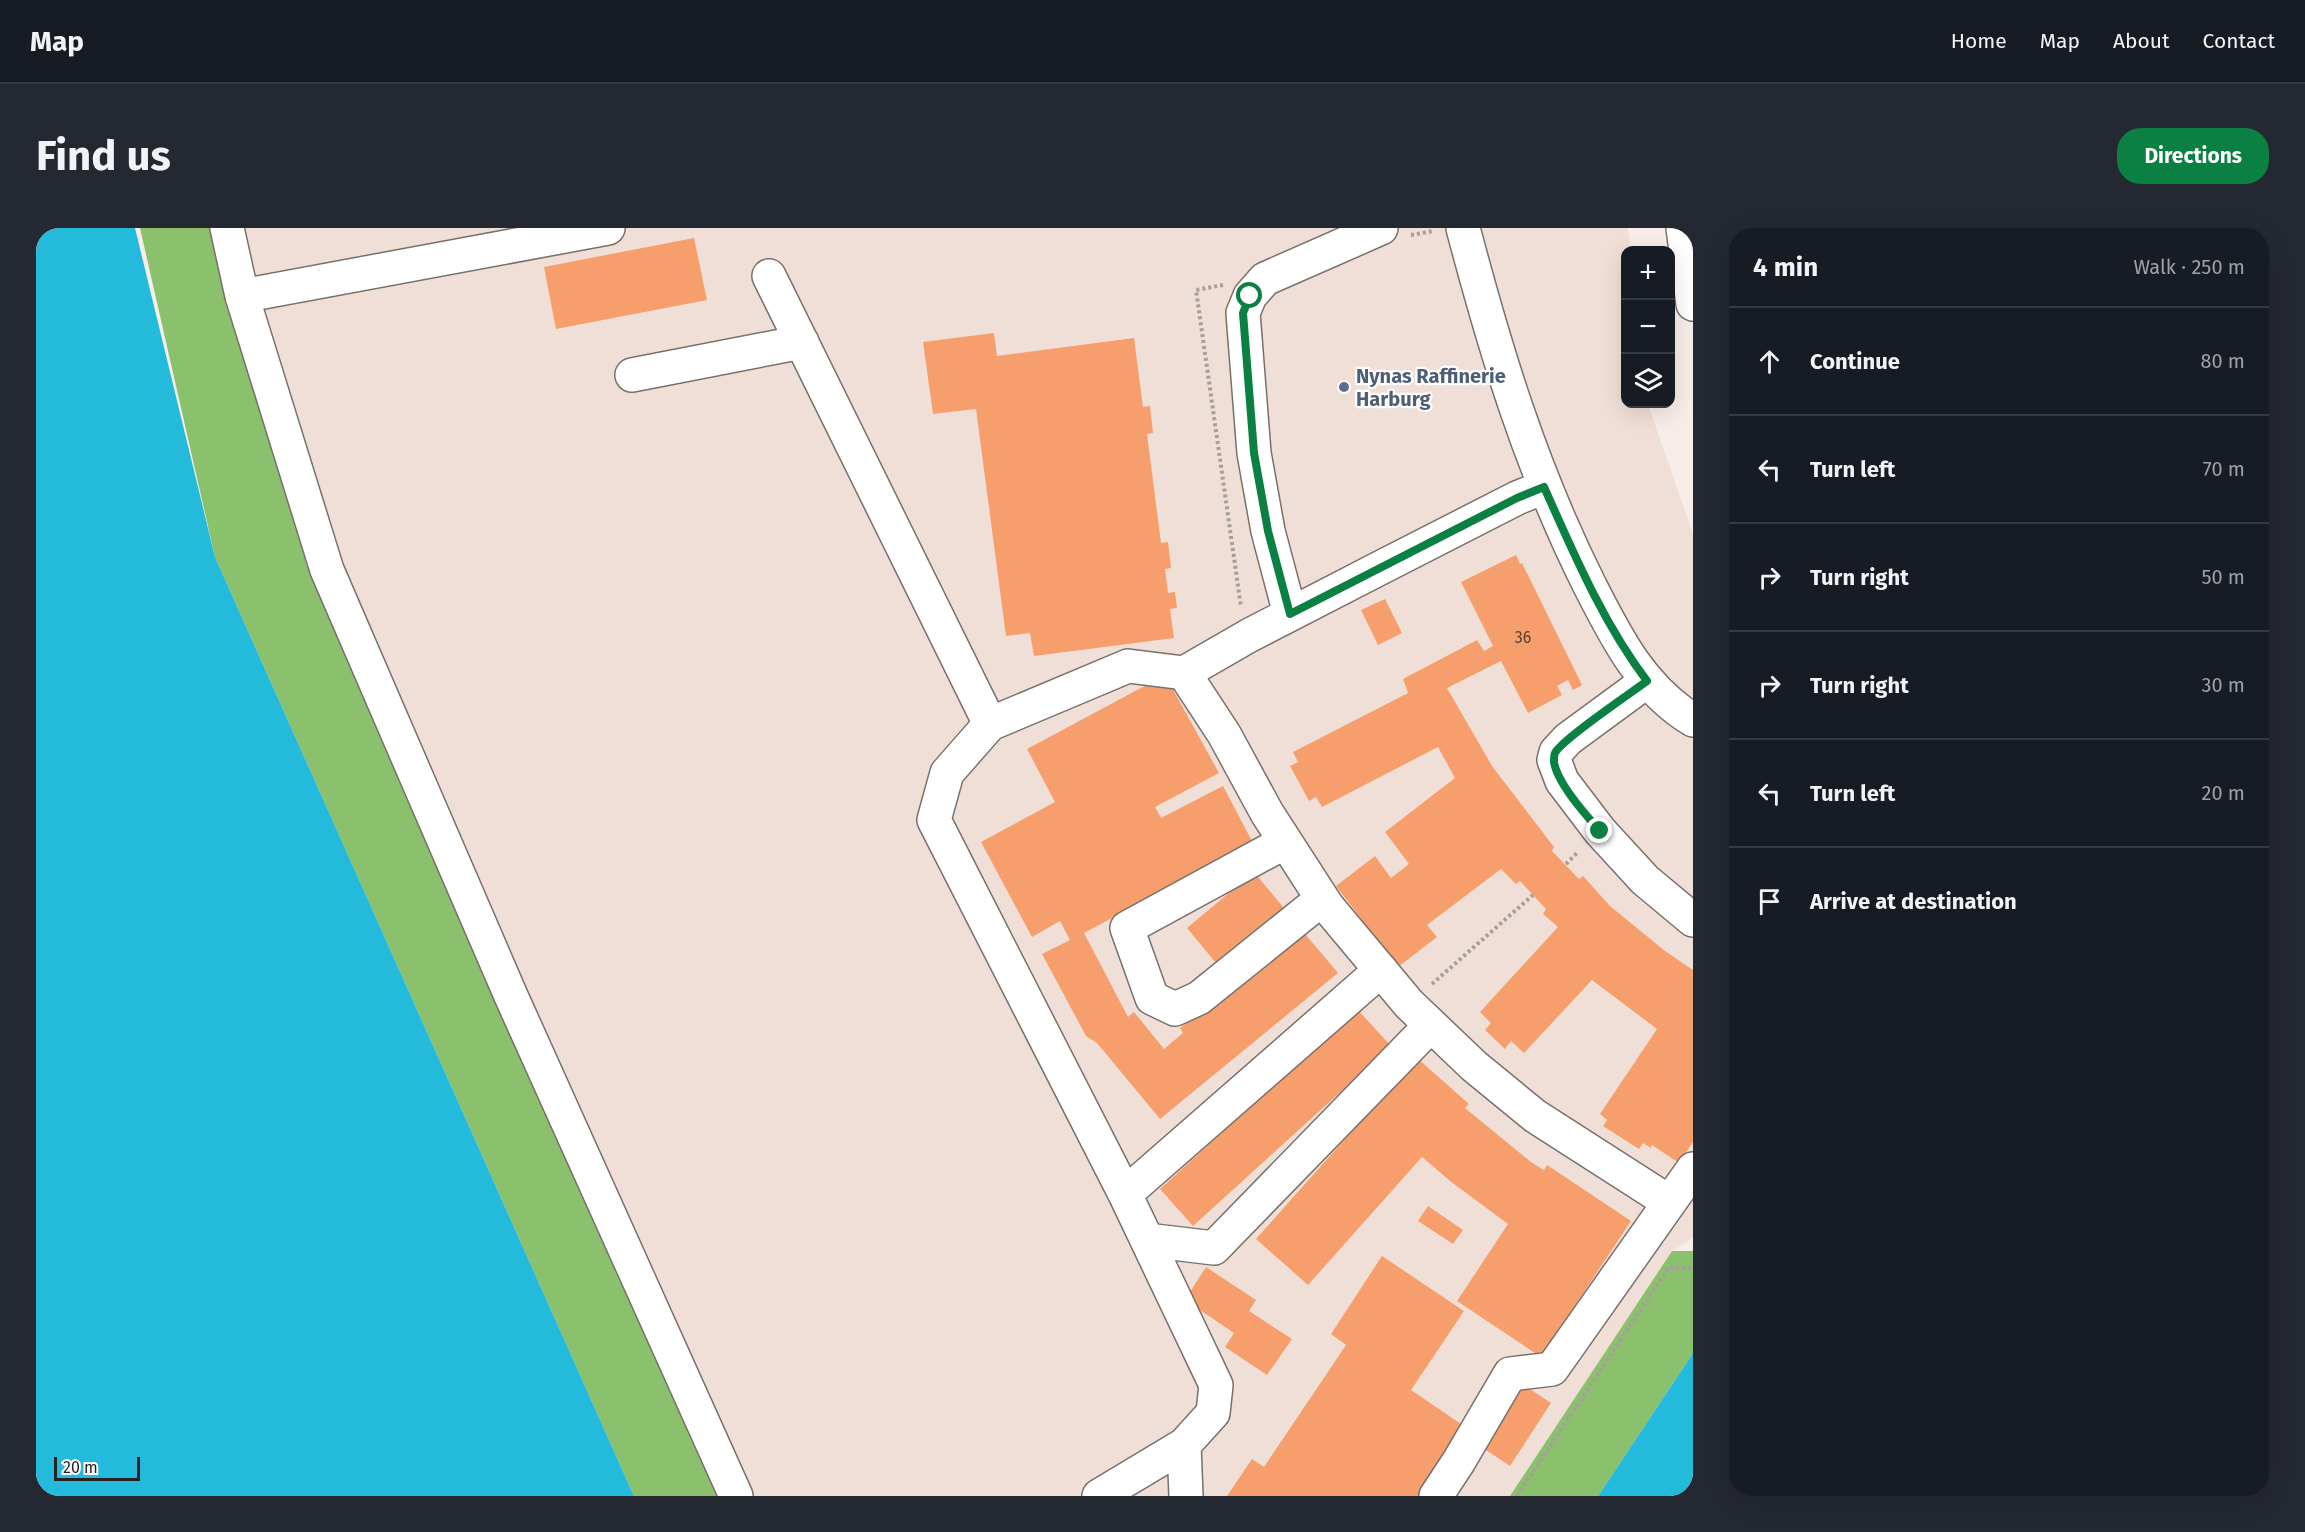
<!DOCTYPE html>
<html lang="en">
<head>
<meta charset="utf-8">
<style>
	body { margin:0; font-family:"Fira Sans",sans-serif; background:#242831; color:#f1f3f6 }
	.controls { position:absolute; right:18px; top:18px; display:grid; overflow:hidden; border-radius:12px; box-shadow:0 6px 24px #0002 }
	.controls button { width:54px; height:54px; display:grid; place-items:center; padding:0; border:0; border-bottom:2px solid #363941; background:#171b24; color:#f1f3f6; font:30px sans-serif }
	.scale { position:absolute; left:18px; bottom:15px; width:86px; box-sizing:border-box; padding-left:6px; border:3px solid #252220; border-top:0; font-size:16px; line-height:21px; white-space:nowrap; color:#252220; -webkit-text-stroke:4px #fff; paint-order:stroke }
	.stop { position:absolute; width:18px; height:18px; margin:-14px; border:4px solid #0b8043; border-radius:50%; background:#fff }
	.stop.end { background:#0b8043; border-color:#fff; box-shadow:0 2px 6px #0008 }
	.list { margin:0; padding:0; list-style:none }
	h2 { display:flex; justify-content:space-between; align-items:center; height:78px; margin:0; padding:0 24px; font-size:26px }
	h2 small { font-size:20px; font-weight:400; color:#9ea1a6 }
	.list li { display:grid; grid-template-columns:39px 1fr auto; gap:18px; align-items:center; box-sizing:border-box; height:108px; padding:0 24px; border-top:2px solid #363941 }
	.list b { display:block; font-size:22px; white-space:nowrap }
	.list em { font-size:20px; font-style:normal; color:#9ea1a6 }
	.icon { flex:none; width:33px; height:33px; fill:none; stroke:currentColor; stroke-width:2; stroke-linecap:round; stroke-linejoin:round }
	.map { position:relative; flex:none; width:1657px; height:1268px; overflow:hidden; border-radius:24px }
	header { display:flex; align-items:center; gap:36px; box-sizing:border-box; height:84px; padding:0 30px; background:#171b24; border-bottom:2px solid #363941 }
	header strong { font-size:28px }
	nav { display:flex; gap:33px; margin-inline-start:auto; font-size:21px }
	.intro { display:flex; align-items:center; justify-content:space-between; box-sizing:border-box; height:144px; padding:0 36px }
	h1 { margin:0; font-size:42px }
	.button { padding:15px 27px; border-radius:24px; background:#0b8043; color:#fff; font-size:21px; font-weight:700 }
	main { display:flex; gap:36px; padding:0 36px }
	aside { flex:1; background:#171b24; border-radius:24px; box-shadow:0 6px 24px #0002 }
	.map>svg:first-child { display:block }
	.built { fill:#f0dfd6 }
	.forest { fill:#8bc06d }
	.water { fill:#24badc }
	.building { fill:#f79f6c }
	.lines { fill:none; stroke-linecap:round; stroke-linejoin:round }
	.minor-casing { stroke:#78706c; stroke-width:36 }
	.major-casing { stroke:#78706c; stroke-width:36 }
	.path { stroke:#a59e9a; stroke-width:4; stroke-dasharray:3 3; stroke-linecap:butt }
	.minor { stroke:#fff; stroke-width:33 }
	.major { stroke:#fff; stroke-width:33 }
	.route { stroke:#0b8043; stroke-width:8 }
	.service-dot { fill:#5c6f8a; stroke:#fff; stroke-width:2 }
	.labels { text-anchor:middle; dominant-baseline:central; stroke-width:4.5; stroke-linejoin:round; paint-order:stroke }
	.number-label { font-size:16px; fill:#5a4133 }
	.service-label { font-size:20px; font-weight:bold; fill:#4e5e75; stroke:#fff; text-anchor:start }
</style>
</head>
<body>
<header>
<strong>Map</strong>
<nav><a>Home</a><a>Map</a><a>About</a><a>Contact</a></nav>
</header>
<div class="intro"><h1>Find us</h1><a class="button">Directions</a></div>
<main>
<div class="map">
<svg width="1657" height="1268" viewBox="0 0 1657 1268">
	<rect width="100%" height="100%" fill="#f8eee9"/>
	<path class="built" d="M189,0H1592L1595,22H1590V176H1612L1657,306V1010L1636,1023L1474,1268H686L302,383Z"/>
	<path class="forest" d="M104,0H189L228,170L686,1268H598L179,329Z
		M1636,1023H1657V1125L1562,1268H1474Z"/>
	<path class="water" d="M0,0H99L179,329L598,1268H0Z
		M1657,1125V1268H1562Z"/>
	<path class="building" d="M658,10L671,72L520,101L508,39Z
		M958,105L961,128L1098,110L1107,179L1114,178L1117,205L1111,206L1125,315L1132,314L1135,340L1129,341L1132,365L1139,364L1141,380L1134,381L1138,410L998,428L994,405L970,408L940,181L897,186L887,114Z
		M1480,327L1484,336L1486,335L1546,457L1537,462L1532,452L1521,458L1526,467L1492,485L1465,433L1411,460L1456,538L1518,619L1516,623L1543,651L1547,648L1574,678L1629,723L1657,742V914L1643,935L1616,917L1615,920L1607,915L1603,921L1567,898L1571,892L1564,886L1621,801L1556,752L1488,825L1475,813L1469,821L1449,802L1455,795L1444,784L1522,699L1507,686L1510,681L1484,653L1480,656L1465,641L1391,697L1401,709L1362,739L1300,658L1339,628L1355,650L1373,636L1349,604L1419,550L1402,519L1286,579L1280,569L1273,573L1254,538L1262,534L1257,524L1372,465L1367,451L1441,412L1448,423L1457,418L1425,354Z
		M1349,371L1366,405L1342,417L1325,382Z
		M1129,447L1183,545L1119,579L1125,590L1187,558L1217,615L1048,705L1092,789L1098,784L1128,821L1147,805L1144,800L1265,701L1302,745L1124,891L1061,815L1050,808L1006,726L1034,712L1024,693L996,709L945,614L1019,574L991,521Z
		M1218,644L1252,685L1185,741L1151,700Z
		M1321,781L1355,818L1157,998L1124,961Z
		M1381,830L1433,876L1429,880L1495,934L1508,942L1511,937L1595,993L1505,1129L1421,1073L1472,996L1414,953L1386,929L1272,1057L1220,1011Z
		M1392,978L1427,1002L1417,1016L1382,993Z
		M1346,1028L1428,1083L1375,1162L1431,1200L1385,1268H1191L1216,1231L1228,1239L1310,1117L1295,1106Z
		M1170,1039L1220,1072L1213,1083L1256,1111L1231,1147L1189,1119L1198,1105L1149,1072Z
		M1486,1156L1515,1175L1474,1238L1444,1218Z"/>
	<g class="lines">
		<g class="minor-casing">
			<path id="minor" d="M191,0L206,68L291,342L475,768L700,1268
				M1427,0C1460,125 1495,240 1553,356C1580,409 1605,460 1657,492
				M733,48L954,496L911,545L898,592L1089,966L1180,1157L1177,1185L1148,1217L1063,1268
				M206,68L572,0
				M596,147L766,114
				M1254,386L1232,303L1218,225L1207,85L1214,68L1229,51L1345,0
				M1148,445L1188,506L1231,585L1291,678L1373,776L1438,838L1499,888L1633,974
				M1611,453L1532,511L1520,524L1518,532L1526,553L1564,603L1609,652L1657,692
				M954,496L1092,438L1148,445L1214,407L1344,340L1481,270L1508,259
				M1249,614L1091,700L1116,770L1139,781L1163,770L1286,671
				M1089,966L1345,742
				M1111,1012L1178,1020L1395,797
				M1148,1217L1150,1268
				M1400,1268L1423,1233L1474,1146L1516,1141L1657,941"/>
		</g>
		<g class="major-casing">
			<path id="major" d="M1647,0L1657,76"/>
		</g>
		<path class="path" d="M1375,7L1397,3
			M1187,57L1160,62L1205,379
			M1530,636L1542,624
			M1396,756L1497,667
			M1481,1268L1633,1039L1657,1041"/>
		<use href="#minor" class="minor"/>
		<use href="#major" class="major"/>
	</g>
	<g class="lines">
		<path class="route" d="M1214,68L1207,85L1218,225L1232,303L1254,386L1481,270L1508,259C1538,326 1567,395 1611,453C1595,465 1525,512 1519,525C1518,527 1518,531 1518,534C1521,555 1550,587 1564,603"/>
	</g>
	<circle class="service-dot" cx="1308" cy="159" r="6"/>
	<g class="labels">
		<g class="number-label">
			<text x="1487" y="409">36</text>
		</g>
		<g class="service-label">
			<text x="1320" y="148">Nynas Raffinerie<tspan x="1320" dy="23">Harburg</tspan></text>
		</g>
	</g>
</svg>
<div class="controls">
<button>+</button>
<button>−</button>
<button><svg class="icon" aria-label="layers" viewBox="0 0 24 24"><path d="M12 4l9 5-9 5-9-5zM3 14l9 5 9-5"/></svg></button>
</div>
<div class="scale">20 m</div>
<div class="stop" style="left:1214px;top:68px"></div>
<div class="stop end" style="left:1564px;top:603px"></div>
</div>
<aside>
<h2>4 min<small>Walk · 250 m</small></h2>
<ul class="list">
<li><svg class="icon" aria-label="ahead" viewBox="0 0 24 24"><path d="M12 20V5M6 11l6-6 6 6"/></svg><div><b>Continue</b></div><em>80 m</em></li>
<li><svg class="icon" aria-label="left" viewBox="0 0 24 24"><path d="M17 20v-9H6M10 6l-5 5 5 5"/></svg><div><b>Turn left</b></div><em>70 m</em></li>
<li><svg class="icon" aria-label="right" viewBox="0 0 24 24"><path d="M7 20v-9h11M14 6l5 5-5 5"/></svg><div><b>Turn right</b></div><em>50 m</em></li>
<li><svg class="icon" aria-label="right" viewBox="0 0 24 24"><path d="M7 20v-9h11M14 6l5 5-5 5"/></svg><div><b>Turn right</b></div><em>30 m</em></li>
<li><svg class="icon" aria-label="left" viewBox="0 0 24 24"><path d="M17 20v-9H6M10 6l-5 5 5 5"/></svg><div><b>Turn left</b></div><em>20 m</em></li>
<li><svg class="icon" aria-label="arrive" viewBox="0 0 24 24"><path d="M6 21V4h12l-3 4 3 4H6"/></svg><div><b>Arrive at destination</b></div></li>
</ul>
</aside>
</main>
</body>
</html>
